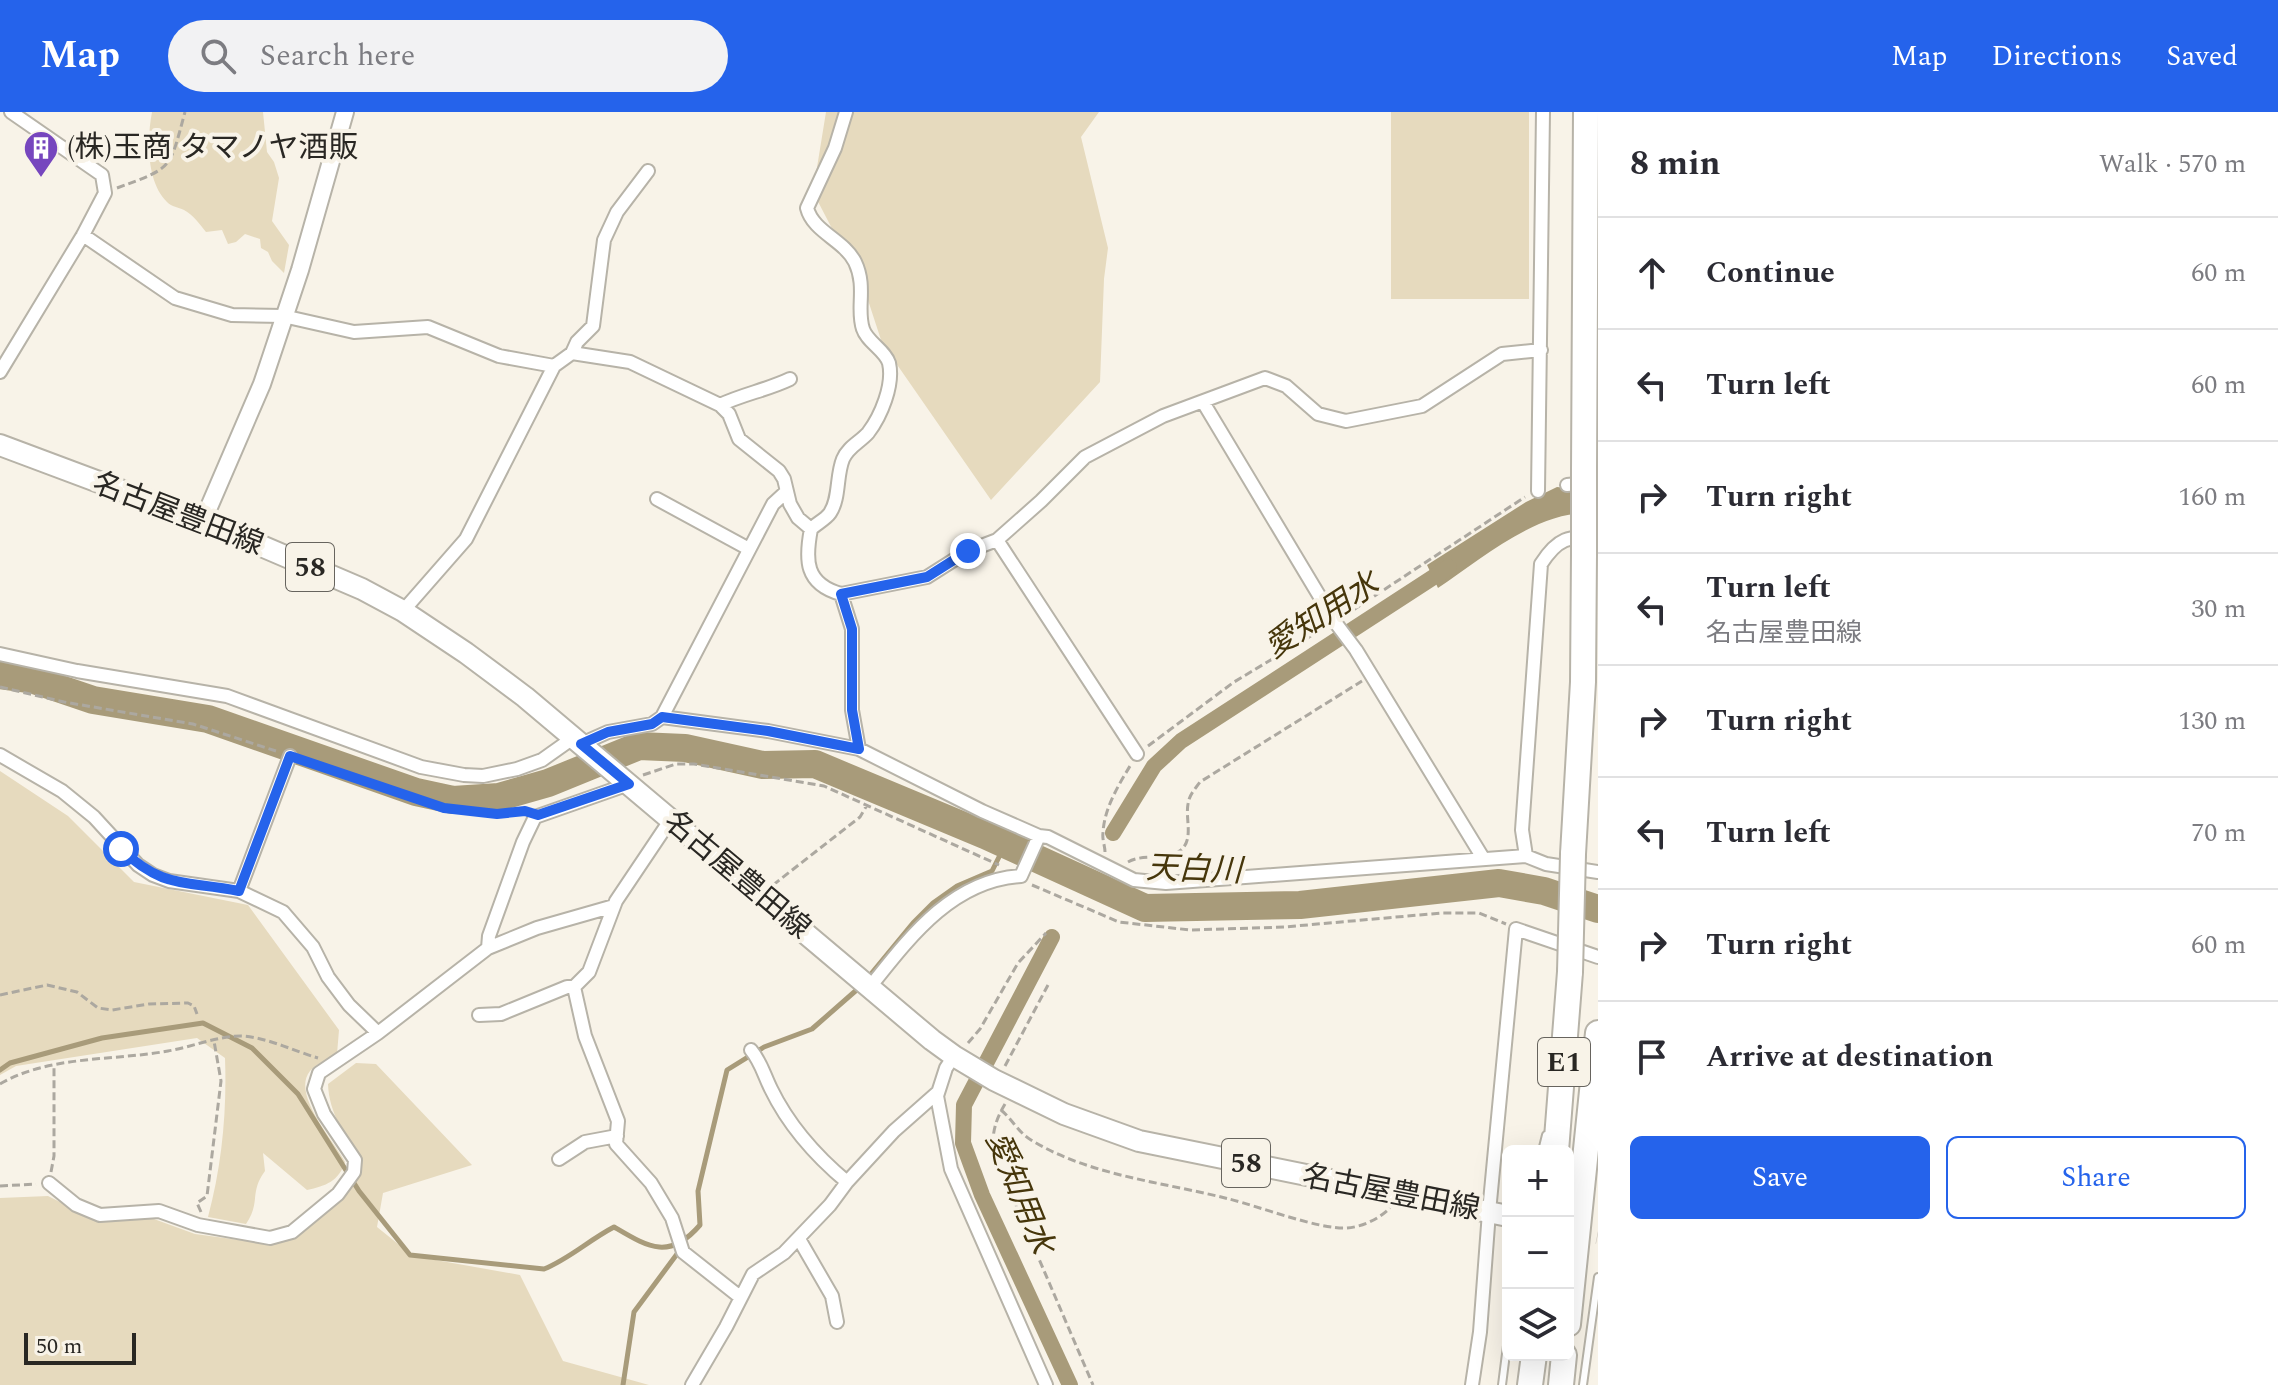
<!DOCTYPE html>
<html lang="en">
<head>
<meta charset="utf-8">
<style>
	body { margin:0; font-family:Spectral,"Noto Sans JP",serif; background:#f2f2f3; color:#2b2b33 }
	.controls { position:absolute; right:24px; bottom:24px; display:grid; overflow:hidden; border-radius:12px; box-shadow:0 8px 32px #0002 }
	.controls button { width:72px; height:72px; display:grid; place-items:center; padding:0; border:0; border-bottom:2px solid #e1e1e2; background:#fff; color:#2b2b33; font:40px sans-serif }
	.scale { position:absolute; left:24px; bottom:20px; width:112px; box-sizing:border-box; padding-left:8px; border:4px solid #292723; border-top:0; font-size:22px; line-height:28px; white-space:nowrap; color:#292723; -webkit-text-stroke:6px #f8f3e8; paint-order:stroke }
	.stop { position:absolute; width:24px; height:24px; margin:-18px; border:6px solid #2563eb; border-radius:50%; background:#fff }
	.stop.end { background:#2563eb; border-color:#fff; box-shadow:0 2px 8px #0008 }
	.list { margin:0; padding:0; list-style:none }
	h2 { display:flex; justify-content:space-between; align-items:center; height:104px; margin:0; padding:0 32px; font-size:34px }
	h2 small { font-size:26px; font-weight:400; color:#7c7c81 }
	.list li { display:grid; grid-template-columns:52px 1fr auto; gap:24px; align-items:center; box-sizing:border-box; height:112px; padding:0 32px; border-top:2px solid #e1e1e2 }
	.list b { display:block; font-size:30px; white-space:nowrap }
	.list p { margin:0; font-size:26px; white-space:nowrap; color:#7c7c81 }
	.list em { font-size:26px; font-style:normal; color:#7c7c81 }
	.actions { display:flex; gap:16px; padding:24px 32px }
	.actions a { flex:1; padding:18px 0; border:2px solid #2563eb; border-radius:12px; text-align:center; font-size:28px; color:#2563eb }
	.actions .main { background:#2563eb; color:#fff }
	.icon { flex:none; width:44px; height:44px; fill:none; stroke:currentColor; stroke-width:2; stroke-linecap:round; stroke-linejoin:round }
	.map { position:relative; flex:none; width:1598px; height:1273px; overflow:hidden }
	header { display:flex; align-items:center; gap:48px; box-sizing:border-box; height:112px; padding:0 40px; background:#2563eb; color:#fff }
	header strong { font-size:38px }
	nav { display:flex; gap:44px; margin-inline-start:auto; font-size:28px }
	.search { width:560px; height:72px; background:#f2f2f3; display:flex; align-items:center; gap:20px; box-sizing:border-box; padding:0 28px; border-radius:44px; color:#7c7c81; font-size:30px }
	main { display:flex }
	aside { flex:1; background:#fff }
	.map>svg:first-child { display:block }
	.green { fill:#e6dabe }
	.water { fill:#a89b7a }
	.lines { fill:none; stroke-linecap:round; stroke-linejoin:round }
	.stream { stroke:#a89b7a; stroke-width:5 }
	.canal { stroke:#a89b7a; stroke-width:16 }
	.river { stroke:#a89b7a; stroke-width:28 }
	.primary-tunnel { stroke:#cfcac1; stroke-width:20; stroke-dasharray:20 10; stroke-linecap:butt }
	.service-casing { stroke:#b7b3a8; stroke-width:10 }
	.minor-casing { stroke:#b7b3a8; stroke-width:16 }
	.tertiary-casing { stroke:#b7b3a8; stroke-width:20 }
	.primary-casing { stroke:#b7b3a8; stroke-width:24 }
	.motorway-casing { stroke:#b7b3a8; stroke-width:28 }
	.path { stroke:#aca8a0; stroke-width:3; stroke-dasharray:8 4; stroke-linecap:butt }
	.service { stroke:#fff; stroke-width:6 }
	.minor { stroke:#fff; stroke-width:12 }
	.tertiary { stroke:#fff; stroke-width:16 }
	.primary { stroke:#fff; stroke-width:20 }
	.motorway { stroke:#fff; stroke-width:24 }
	.motorway-bridge-casing { stroke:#b7b3a8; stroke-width:28; stroke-linecap:butt }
	.motorway-bridge { stroke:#fff; stroke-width:24 }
	.route { stroke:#2563eb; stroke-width:10 }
	.labels { text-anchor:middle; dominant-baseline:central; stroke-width:8; stroke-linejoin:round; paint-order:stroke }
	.shield { fill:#f8f3e8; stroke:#67645e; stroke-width:2 }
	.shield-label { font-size:28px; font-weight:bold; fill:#292723 }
	.poi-label { font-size:30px; fill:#292723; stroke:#f8f3e8; text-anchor:start }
	.street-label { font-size:30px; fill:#292723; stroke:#f8f3e8 }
	.water-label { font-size:32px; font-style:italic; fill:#46360b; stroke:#f8f3e8 }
</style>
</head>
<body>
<header>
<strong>Map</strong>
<div class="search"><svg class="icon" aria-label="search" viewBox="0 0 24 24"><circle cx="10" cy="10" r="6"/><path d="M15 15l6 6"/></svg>Search here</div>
<nav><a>Map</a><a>Directions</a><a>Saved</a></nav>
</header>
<main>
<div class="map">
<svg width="1598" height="1273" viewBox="0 0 1598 1273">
	<rect width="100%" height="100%" fill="#f8f3e8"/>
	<path class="green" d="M152,0H263L267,40L274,50L279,66L272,109L289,133L284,161L272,149L268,140L261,136L260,127L245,122L236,130L228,132L222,118L206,120C199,111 193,103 184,98C178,95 172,95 167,90C146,70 147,26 152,0Z
		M826,0H1099L1081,25L1108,136L1104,167L1100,270L991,388L882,231L866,182L813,80Z
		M1391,0H1529V187H1391Z
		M0,659L68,704L134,770L248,793L339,918L337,942C329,947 316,952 310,959C291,982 334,1029 345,1050C339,1069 326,1074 307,1078L263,1041L265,1059C249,1081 261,1090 246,1112L208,1105C222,1053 227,999 225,946L197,926L16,954L0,963Z
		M356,951L376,952L472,1053L383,1081L377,1115L413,1144L520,1163L563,1249L649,1273H0V1086L48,1084L94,1107L143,1103L195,1122L270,1132L293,1124L349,1080L357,1063L360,1049C346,1024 329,1002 328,972Z"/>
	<path class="water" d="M1557,375L1598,379V403C1545,392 1482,447 1438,476L1427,453L1526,390Z"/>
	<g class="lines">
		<path class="stream" d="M866,868L913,811L933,791L957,774L992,759L1005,733
			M0,958L10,951L102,926L203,911L252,936L298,982L359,1079L410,1143L544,1157C569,1147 589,1128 614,1115C648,1135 669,1149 700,1113L698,1079L727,958L764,935L812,917L860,875
			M623,1273L634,1200L680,1138"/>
		<path class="canal" d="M1113,721L1154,654L1181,629L1449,455
			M1052,825L964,993L963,1031L982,1083L1070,1273"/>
		<path class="river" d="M0,563L34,568L93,588L208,607L416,680L453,688L499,685L548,671L639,634L685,636L763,653L815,652L985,723L1145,796L1300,793L1499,771L1544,779L1598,797"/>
		<path class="primary-tunnel" d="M1568,1116L1598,1122"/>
		<g class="service-casing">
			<path id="service" d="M1542,1039L1546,1023
				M1502,1273L1508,1226
				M1583,1273L1598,1165"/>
		</g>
		<g class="minor-casing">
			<path id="minor" d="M846,0L835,36L807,96C813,120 844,128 855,150C867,175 856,197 863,217C867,230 885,238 889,251C894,273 881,304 868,321C860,330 848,335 843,347C836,364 840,386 830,401C826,407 816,412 811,417C805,448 805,472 841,482L927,465L968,439L997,428L1041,389L1085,345L1163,304L1265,266L1286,274L1318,302L1346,309L1422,294L1502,242L1541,238
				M83,123L175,186L232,203L283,204L354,220L428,215L499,244L554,254
				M572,241L630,250L720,293L729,302L739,327L779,359L784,367L790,392L798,406L811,417
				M0,260L83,123L105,81L102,63L11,0
				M1203,290L1335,510L1356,538L1483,746
				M720,293C743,282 767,278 790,267
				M1567,373L1598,370
				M1538,379L1543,0
				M657,387L749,437
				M997,428L1137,642
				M841,482L852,517V598L859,637
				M403,499L466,427L554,254L572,241L577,230L593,214L604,128L617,100L648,59
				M0,542L77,559L227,584L421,655L464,663L483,664L517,657L542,648L573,626
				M662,605L768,619L859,637L982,699L1039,724L1048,725L1134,768L1166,771L1526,744L1546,752L1598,760
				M581,632L608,620L652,612L662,605L773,392L786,380
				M0,643L62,679L94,705L138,753L153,763L169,769L239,779L283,800L313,835L328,865L349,893L378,921
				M671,707L616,789L589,860L574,875L585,924L618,1009L616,1032L651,1071L672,1106L683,1140L740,1185
				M1526,744L1522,718L1541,452C1557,427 1569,422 1598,428
				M239,779L290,644
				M488,836L489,824L523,730L535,705L629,672
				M870,875C909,826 952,768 1021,764L1039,724
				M479,903L501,902L567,875H574
				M751,938C761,950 764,963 771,977C788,1012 817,1045 847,1070
				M954,944L946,956L937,984L951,1057L1046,1273
				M559,1047L585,1030L617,1024
				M49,1071L76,1093L100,1103L159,1099L198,1113L270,1126L292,1120L338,1082L354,1060L355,1048L324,1002L314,977L319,961L378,921L488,836L537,816L614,794
				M799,1127L832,1184L837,1210
				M692,1273L726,1215L753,1162L784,1141L830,1093L847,1070L894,1019L937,981V984
				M1472,1273L1480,1220L1489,1100L1516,817L1598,845"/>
		</g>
		<g class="tertiary-casing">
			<path id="tertiary" d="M203,409L262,272L300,158L345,0"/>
		</g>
		<g class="primary-casing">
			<path id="primary" d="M0,333L203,409L362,477L403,499L466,541L525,585L932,928L954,944L994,968L1064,1002L1139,1029L1508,1104"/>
		</g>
		<g class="motorway-casing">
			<path id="motorway" d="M1584,358L1586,0
				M1573,742L1583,570L1584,442
				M1556,1039L1570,860
				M1568,1212L1598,921
				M1530,1273L1534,1243
				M1561,1273L1564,1243"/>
		</g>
		<path class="path" d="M117,76C174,55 169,58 185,0
			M1344,504L1525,385
			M0,575L64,590L193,612L276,639
			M1148,634L1234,570L1324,516
			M302,648C370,672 450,709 522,700
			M643,663L676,652H694L824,674L999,753
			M1105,740C1105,734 1102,727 1103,721C1104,697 1118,674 1130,654
			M1128,750C1144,741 1164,749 1178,740C1195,730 1185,708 1188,692C1189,683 1195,677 1200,670L1362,569
			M773,773L860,705L867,693
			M1032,773L1119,810L1190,818L1284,815L1442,801H1479L1506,812
			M0,883L47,873L77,880L98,896L112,898L149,892L188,891L194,894L197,902
			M968,931L980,917L1018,851L1046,821
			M1005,954L1048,873
			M0,972C50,943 113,949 168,939C192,935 217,924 241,924C266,925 294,939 318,946
			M1005,992C995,1009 991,1023 994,1042L1093,1273
			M1001,998C1012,1007 1019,1021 1031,1028C1090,1064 1163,1070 1229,1087C1258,1094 1320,1118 1347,1116C1362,1115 1379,1107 1390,1096
			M51,1060L54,1044V953
			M0,1074L36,1072
			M201,1100L197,1091L207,1084L221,969L214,929"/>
		<use href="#service" class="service"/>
		<use href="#minor" class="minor"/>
		<use href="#tertiary" class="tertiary"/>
		<use href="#primary" class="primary"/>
		<use href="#motorway" class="motorway"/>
		<g class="motorway-bridge-casing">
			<path id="motorway-bridge" d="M1584,442V358
				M1570,860L1573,742"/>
		</g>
		<use href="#motorway-bridge" class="motorway-bridge"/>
	</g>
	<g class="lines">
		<path class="route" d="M121,737C164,778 185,768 239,779L290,644L444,696L497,702L525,699L538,703L629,672L581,632L608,620L652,612L662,605L768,619L859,637L852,598V517L841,482L927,465L968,439"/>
	</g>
	<defs>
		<g id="building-pin" transform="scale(1.8)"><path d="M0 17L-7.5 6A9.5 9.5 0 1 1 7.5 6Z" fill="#7646be" stroke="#f8f3e8"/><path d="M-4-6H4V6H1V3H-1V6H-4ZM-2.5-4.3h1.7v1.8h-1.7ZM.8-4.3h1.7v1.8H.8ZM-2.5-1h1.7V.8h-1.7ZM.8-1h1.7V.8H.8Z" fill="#fff"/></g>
	</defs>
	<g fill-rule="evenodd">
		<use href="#building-pin" x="41" y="36"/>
	</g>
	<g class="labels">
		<g class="shield">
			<rect x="286" y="431" width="48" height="48" rx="6"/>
			<rect x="1538" y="926" width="52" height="48" rx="6"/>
			<rect x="1222" y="1027" width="48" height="48" rx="6"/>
		</g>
		<g class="shield-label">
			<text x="310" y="455">58</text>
			<text x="1564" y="950">E1</text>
			<text x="1246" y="1051">58</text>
		</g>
		<g class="poi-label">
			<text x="67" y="36">(株)玉商 タマノヤ酒販</text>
		</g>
		<g class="street-label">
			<text transform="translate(178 402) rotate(21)">名古屋豊田線</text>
			<text transform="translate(737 763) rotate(40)">名古屋豊田線</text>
			<text transform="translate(1391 1081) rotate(11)">名古屋豊田線</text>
		</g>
		<g class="water-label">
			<text transform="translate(1322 504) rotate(-33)">愛知用水</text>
			<text transform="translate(1194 758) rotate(2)">天白川</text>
			<text transform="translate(1019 1081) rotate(68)">愛知用水</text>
		</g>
	</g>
</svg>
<div class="controls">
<button>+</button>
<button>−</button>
<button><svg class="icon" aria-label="layers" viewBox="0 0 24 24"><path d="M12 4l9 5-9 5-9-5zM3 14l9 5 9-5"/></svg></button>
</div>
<div class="scale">50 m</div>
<div class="stop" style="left:121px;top:737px"></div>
<div class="stop end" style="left:968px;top:439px"></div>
</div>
<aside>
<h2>8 min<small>Walk · 570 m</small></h2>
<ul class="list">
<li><svg class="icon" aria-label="ahead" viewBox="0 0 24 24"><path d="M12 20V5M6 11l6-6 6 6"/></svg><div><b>Continue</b></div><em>60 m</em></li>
<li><svg class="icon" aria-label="left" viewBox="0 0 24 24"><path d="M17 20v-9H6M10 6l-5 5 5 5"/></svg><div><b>Turn left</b></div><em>60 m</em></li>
<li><svg class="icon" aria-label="right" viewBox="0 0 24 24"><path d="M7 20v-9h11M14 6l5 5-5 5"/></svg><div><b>Turn right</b></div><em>160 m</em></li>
<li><svg class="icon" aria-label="left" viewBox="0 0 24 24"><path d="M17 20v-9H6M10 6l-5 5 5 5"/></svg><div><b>Turn left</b><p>名古屋豊田線</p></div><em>30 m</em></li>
<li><svg class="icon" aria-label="right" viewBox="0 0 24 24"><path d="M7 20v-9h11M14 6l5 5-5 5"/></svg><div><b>Turn right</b></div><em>130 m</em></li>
<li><svg class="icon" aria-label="left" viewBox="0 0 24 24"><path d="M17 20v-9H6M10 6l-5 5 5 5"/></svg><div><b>Turn left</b></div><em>70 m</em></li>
<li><svg class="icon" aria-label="right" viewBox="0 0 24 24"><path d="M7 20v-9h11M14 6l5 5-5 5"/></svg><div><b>Turn right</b></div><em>60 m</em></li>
<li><svg class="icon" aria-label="arrive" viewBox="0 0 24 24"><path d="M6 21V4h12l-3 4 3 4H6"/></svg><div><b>Arrive at destination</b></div></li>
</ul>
<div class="actions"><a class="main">Save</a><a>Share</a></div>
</aside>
</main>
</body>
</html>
